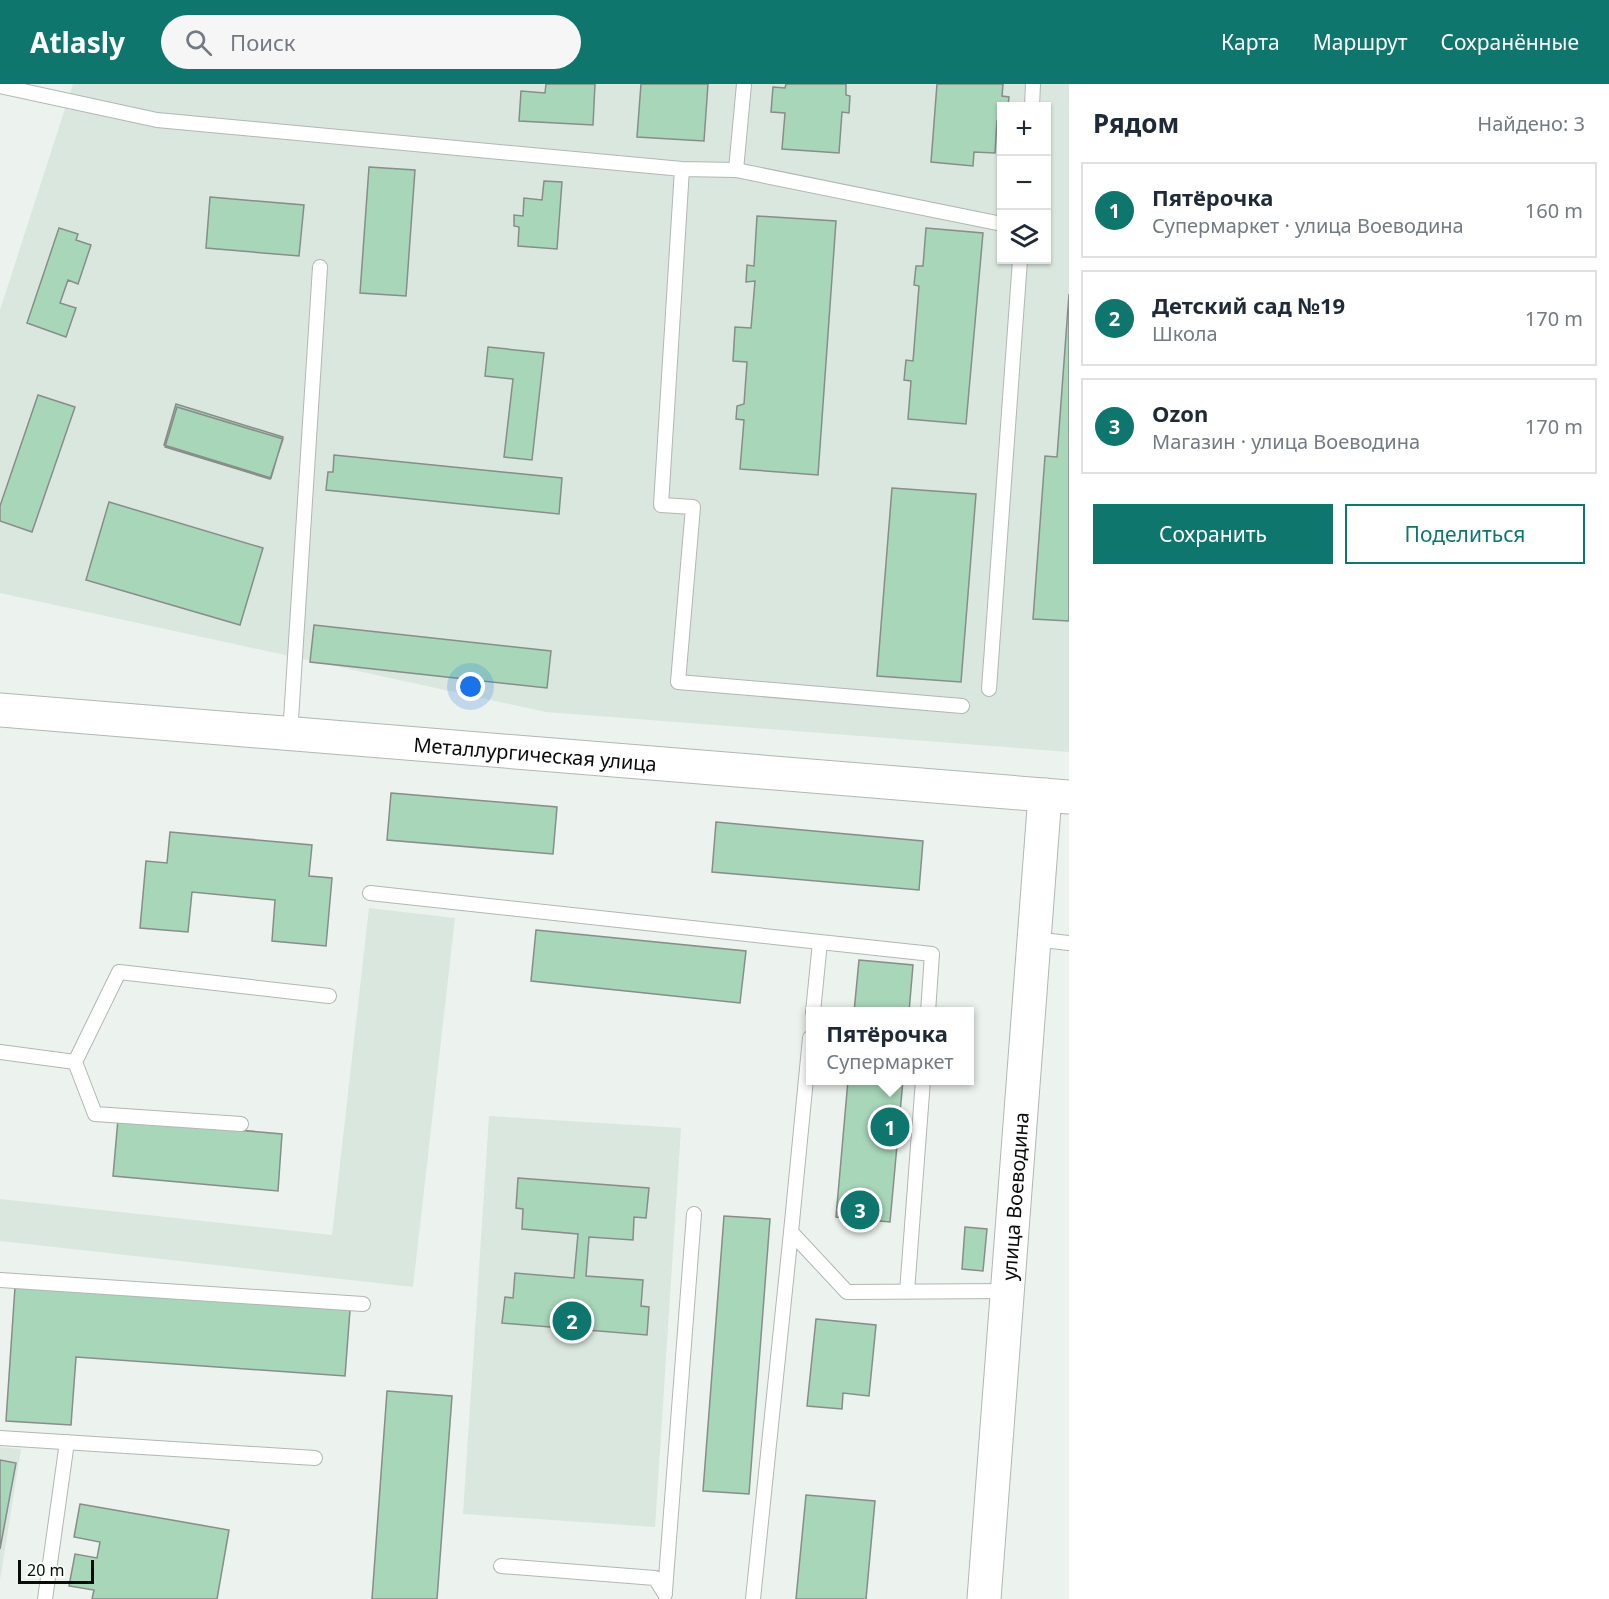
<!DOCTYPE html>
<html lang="ru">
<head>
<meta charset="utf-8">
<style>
	body { margin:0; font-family:"Noto Sans",sans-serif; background:#f6f6f7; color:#1f2937 }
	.controls { position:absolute; right:18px; top:18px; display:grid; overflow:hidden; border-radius:0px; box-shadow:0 2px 4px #0004 }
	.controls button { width:54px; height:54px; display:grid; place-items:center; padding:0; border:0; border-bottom:2px solid #e0e1e3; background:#fff; color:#1f2937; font:30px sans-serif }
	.scale { position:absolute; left:18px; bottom:15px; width:76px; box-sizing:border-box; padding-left:6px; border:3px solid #0a0c0b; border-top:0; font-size:16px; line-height:21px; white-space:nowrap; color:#0a0c0b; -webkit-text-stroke:4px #f9fffb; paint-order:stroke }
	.you { position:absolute; left:471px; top:603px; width:21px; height:21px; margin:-15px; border:4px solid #fff; border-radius:50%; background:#1a73e8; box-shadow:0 0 0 9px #1a73e833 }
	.badge { display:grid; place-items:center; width:39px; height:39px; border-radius:50%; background:#0f766e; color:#fff; font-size:20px; font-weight:700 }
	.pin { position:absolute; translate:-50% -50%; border:3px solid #fff; box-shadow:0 2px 6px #0006 }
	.popup { position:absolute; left:806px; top:923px; width:168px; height:78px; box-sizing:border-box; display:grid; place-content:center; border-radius:0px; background:#fff; filter:drop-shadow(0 2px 4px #0005); font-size:20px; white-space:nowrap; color:#747a83 }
	.popup b { font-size:22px; color:#1f2937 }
	.popup::after { content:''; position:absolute; left:50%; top:100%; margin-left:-12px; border:12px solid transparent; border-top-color:#fff }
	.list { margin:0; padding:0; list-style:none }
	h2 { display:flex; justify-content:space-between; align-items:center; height:78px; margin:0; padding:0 24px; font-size:26px }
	h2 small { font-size:20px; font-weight:400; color:#747a83 }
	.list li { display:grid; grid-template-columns:39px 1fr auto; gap:18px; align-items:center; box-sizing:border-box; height:96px; margin:0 12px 12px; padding:0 12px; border:2px solid #e0e1e3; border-radius:0px }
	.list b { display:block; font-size:22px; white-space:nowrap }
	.list p { margin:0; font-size:20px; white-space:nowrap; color:#747a83 }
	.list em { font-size:20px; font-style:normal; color:#747a83 }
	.actions { display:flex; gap:12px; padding:18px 24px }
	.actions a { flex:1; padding:14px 0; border:2px solid #0f766e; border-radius:0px; text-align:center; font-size:21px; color:#0f766e }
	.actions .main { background:#0f766e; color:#fff }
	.icon { flex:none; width:33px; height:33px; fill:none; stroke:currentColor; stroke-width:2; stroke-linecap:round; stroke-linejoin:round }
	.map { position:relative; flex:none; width:1069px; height:1515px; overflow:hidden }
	header { display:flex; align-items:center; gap:36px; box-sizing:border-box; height:84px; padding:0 30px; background:#0f766e; color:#fff }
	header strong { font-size:28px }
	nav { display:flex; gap:33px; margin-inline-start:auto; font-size:21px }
	.search { width:420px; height:54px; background:#f6f6f7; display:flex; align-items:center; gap:15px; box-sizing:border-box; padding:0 21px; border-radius:33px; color:#747a83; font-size:22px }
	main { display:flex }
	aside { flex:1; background:#fff }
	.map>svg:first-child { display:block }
	.built { fill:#dae7de; fill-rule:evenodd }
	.building { fill:#a8d6b9; stroke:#888d8a; stroke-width:1.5 }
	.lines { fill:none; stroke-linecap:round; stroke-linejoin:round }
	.service-casing { stroke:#b2b7b3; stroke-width:16 }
	.tertiary-casing { stroke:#b2b7b3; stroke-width:35 }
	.service { stroke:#fff; stroke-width:14 }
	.tertiary { stroke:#fff; stroke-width:33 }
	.labels { text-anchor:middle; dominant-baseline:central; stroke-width:5; stroke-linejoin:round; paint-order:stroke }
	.street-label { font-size:20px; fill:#0a0c0b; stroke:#f9fffb }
</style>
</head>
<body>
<header>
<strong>Atlasly</strong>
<div class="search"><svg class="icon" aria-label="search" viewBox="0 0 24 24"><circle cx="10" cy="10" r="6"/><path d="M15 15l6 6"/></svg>Поиск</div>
<nav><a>Карта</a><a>Маршрут</a><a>Сохранённые</a></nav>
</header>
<main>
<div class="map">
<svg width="1069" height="1515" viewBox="0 0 1069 1515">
	<rect width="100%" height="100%" fill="#ecf2ee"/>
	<path class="built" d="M73,0H1069V668L546,628L0,509V226ZM1002,22H1046V176H1002Z
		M369,824L455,834L413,1203L0,1157V1115L332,1151Z
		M489,1032L681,1044L655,1443L463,1430Z
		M0,1363L21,1365L0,1496Z"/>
	<path class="building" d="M546,0H595L593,41L519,37L521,7L545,9Z
		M641,0H708L704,57L637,53Z
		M786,0H846V11L850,12L849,29L842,28L839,69L782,65L785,29L771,28L773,3L785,4Z
		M937,0H1003L1002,12L1009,13L1008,22H1002V38L997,37L995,69L974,68L973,82L931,78Z
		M369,83L415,86L406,212L360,209Z
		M544,97L562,98L557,165L518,162L519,143L514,142V131L523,132L524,114L542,116Z
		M210,113L304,121L299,172L206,164Z
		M757,132L836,137L818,391L740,385L744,336L736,335L737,322L744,320L747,278L733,277L735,243L751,244L755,197L746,198L747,181L754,182Z
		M59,144L78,150L76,156L91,161L78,200L68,196L60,219L76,224L66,253L27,239Z
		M926,144L983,149L966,340L908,335L911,297L904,296L906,276L913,277L919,202L914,201L916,182H923Z
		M1069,210V537L1033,535L1045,372L1057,373Z
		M488,263L544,269L532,376L504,373L513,295L485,292Z
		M38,311L75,323L32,448L0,437V422Z
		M176,320L283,353L271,394L164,361Z
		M177,323L283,355L270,395L165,363Z
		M334,371L562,394L559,430L326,406L328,388H333Z
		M892,404L976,410L961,598L877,592Z
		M109,418L263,464L240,541L86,496Z
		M314,541L551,567L547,604L310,578Z
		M391,709L557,723L553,770L387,756Z
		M716,738L923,757L919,806L712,788Z
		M170,748L312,761L309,792L332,794L326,862L272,857L275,816L192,808L188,848L140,844L146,777L167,779Z
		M536,846L746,867L740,919L531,897Z
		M859,876L913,881L909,928H854Z
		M848,996H903L890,1138L836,1133Z
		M118,1035L282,1050L278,1107L113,1092Z
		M518,1094L649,1104L646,1134L634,1133L633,1156L589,1153L586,1192L643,1196L641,1222L649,1223L647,1251L502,1239L505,1213L513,1214L515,1189L574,1194L578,1150L522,1145L523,1125L516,1124Z
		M724,1132L770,1135L749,1410L703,1407Z
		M965,1143L987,1145L983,1187L962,1185Z
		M15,1203L350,1226L345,1292L76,1273L71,1341L6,1337Z
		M816,1235L876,1241L869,1312L843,1309L842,1325L807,1322Z
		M387,1307L452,1312L437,1515H372Z
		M0,1376L16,1379L0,1465Z
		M806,1411L875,1417L866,1515H796Z
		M80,1420L229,1446L217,1515H92L94,1506L69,1502L75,1470L97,1474L100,1458L74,1453Z"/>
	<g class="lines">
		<g class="service-casing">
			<path id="service" d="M0,2L157,36L682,85L736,86L1002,140
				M1032,22L1033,0
				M682,85L661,421L693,423L678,598L962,622
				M736,86L744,0
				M989,605L1020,176
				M290,651L320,183
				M370,809L820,858
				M1034,855L1069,859
				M813,928L820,858L932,870L928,928
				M810,954L791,1148L847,1208L1008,1207
				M0,968L75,978L119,888L329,912
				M75,978L95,1030L241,1040
				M0,1196L363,1220
				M907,1208L923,996
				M0,1354L315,1374
				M501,1482L655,1494L665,1510
				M665,1507L694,1130
				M45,1515L67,1358
				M753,1515L791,1148"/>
		</g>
		<g class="tertiary-casing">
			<g id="tertiary">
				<path id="s1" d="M0,626L1069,713"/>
				<path id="s2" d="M984,1515L1045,711"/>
			</g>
		</g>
		<use href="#service" class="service"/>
		<use href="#tertiary" class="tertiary"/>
	</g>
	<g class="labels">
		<g class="street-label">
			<text stroke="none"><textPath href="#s1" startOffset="537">Металлургическая улица</textPath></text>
			<text stroke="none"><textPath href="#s2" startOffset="404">улица Воеводина</textPath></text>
		</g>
	</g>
</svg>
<div class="controls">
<button>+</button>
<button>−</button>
<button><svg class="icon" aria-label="layers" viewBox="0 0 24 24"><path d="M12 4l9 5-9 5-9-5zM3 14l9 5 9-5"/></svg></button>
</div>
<div class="scale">20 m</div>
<div class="you"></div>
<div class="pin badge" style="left:890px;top:1043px">1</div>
<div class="popup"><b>Пятёрочка</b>Супермаркет</div>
<div class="pin badge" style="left:572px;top:1237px">2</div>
<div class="pin badge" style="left:860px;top:1126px">3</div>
</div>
<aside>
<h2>Рядом<small>Найдено: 3</small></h2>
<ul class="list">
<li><span class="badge">1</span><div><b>Пятёрочка</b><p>Супермаркет · улица Воеводина</p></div><em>160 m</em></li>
<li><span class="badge">2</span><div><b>Детский сад №19</b><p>Школа</p></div><em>170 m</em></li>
<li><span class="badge">3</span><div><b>Ozon</b><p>Магазин · улица Воеводина</p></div><em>170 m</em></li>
</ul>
<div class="actions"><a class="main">Сохранить</a><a>Поделиться</a></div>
</aside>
</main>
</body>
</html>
